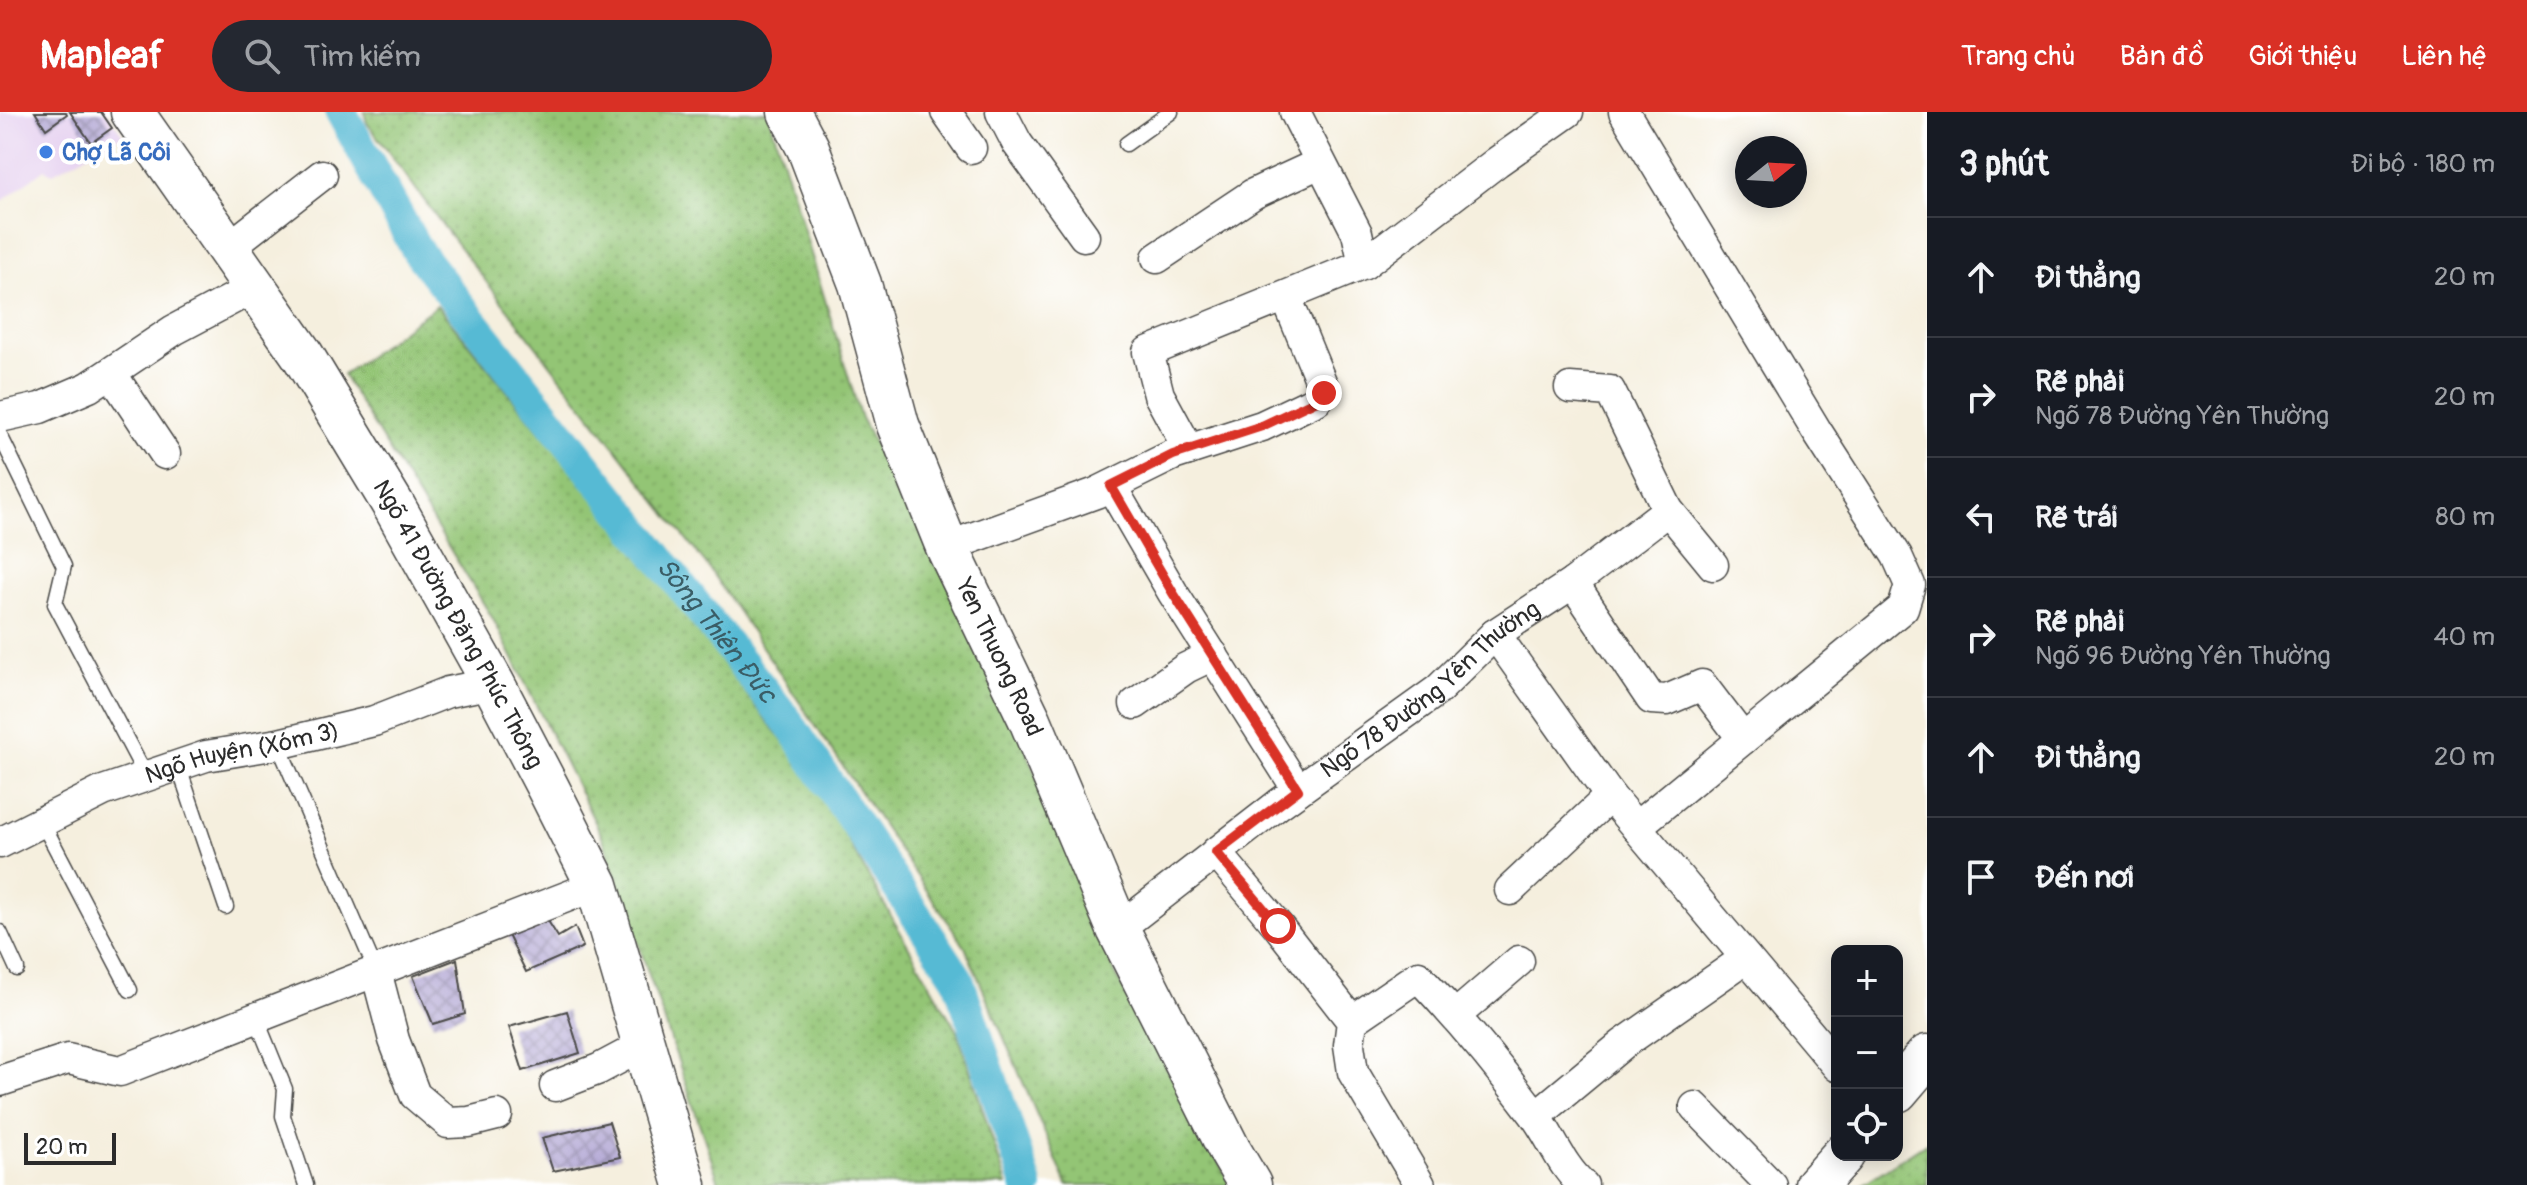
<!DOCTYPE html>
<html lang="vi">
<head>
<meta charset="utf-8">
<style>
	body { margin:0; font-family:Pangolin,sans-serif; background:#242831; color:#f1f3f6 }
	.controls { position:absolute; right:24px; bottom:24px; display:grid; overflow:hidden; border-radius:16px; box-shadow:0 4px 20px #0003 }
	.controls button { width:72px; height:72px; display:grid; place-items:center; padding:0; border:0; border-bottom:2px solid #363941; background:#171b24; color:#f1f3f6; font:40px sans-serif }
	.compass { position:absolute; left:1735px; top:24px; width:72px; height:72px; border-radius:50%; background:#171b24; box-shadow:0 4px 20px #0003; rotate:72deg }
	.scale { position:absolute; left:24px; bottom:20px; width:92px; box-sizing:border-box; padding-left:8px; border:4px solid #2b2b2b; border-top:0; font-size:22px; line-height:28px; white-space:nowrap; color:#2b2b2b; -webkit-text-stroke:6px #fff; paint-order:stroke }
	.stop { position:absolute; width:24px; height:24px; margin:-18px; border:6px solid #d93025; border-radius:50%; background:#fff }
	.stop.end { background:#d93025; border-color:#fff; box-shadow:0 2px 8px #0008 }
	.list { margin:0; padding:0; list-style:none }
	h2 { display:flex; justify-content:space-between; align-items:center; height:104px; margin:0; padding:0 32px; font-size:34px }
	h2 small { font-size:26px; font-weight:400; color:#9ea1a6 }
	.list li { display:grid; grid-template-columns:52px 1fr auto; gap:24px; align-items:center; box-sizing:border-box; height:120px; padding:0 32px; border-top:2px solid #363941 }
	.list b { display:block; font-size:30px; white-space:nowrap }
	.list p { margin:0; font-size:26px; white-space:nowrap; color:#9ea1a6 }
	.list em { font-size:26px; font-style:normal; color:#9ea1a6 }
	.icon { flex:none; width:44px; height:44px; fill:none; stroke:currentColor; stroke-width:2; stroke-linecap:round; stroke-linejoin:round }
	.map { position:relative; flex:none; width:1927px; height:1073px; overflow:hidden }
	header { display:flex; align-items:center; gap:48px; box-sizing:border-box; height:112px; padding:0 40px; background:#d93025; color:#fff }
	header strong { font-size:38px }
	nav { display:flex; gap:44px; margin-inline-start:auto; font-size:28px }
	.search { width:560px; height:72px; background:#242831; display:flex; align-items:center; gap:20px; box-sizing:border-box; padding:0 28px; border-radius:44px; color:#9ea1a6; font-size:30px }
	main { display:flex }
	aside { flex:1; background:#171b24 }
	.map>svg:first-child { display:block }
	.built { fill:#e6d2f0 }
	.grass { fill:url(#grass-dots); stroke:#5f7850; stroke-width:2 }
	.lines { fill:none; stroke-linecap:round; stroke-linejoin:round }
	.canal { stroke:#56bad4; stroke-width:32 }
	.building { fill:url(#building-cross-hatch) }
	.lane-casing { stroke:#494846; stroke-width:17 }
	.street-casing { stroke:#494846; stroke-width:33 }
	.secondary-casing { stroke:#494846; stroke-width:45 }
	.lane { stroke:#fff; stroke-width:14 }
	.street { stroke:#fff; stroke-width:30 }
	.secondary { stroke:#fff; stroke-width:42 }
	.route { stroke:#d93025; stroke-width:10 }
	.shop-dot { fill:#3f7fe0; stroke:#fff; stroke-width:3 }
	.labels { text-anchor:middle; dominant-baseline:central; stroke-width:8; stroke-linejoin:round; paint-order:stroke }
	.shop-label { font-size:24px; font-weight:bold; fill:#366cbe; stroke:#fff; text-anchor:start }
	.street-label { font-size:24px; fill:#2b2b2b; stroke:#fff }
	.water-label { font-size:26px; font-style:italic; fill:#3a5d66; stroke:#fff }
</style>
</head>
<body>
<header>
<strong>Mapleaf</strong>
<div class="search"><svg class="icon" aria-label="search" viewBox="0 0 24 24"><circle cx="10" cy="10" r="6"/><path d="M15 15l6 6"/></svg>Tìm kiếm</div>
<nav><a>Trang chủ</a><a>Bản đồ</a><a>Giới thiệu</a><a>Liên hệ</a></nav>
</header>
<main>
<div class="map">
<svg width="1927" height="1073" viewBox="0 0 1927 1073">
	<defs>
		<pattern id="grass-dots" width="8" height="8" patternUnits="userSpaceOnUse" patternTransform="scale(2)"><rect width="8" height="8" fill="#93c575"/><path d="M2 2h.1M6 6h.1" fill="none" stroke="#7fa965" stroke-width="1.8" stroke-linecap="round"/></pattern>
		<pattern id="building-cross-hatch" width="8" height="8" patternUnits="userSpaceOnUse" patternTransform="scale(2)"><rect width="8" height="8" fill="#b4a9d5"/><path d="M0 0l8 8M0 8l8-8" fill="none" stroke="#938aad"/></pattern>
	</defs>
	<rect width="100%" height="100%" fill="#fff"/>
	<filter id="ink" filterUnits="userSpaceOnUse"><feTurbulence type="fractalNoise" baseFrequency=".0125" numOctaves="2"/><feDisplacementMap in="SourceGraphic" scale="16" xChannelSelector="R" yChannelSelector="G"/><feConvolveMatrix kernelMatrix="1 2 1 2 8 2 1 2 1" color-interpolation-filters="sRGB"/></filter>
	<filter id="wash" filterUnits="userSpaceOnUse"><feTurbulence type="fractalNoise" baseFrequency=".006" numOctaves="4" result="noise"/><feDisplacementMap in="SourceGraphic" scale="32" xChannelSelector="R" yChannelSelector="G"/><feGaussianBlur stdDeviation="1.8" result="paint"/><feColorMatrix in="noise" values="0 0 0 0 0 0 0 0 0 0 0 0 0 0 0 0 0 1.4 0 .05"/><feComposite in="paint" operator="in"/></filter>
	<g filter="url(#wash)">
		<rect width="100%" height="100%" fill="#f5efde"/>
		<path class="built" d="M0,0H106L123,23L53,61L44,57L0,91Z"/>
		<path class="grass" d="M364,0H768L861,306L996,562L1116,863L1231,1073H1067L965,835L708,455L450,123L367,11Z
			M437,193L625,424L815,671L958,921L1007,1073H720L602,724L493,507L343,263Z
			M1926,1031L1927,1073H1862L1866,1070Z"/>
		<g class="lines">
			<path class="canal" id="s1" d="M341,0L418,140L789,611L958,867L1027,1073"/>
		</g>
		<g id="blocks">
			<path class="building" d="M35,0H66L67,2L46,17Z
				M70,0H101L112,16L91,31Z
				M543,801L558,825L575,815L583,835L526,860L504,815Z
				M457,847L465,902L433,912L413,864Z
				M567,899L580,941L523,959L509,915Z
				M609,1010L620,1045L553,1059L542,1026Z"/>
		</g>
	</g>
	<g filter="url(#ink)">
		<use href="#blocks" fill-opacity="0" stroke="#494846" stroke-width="2"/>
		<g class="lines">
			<g class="lane-casing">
				<path id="lane" d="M1126,32L1171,0
					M0,323L64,454L55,492L146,664
					M278,632L376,859
					M178,653L226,795
					M42,710L130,878
					M0,820L17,857
					M256,906L285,977L283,1004L306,1073"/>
			</g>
			<g class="street-casing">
				<g id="street">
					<path d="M946,0L971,36"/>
					<path d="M1001,0L1017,31L1084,124"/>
					<path d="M1295,0L1357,121L1364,152"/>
					<path d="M1624,0L1816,318L1897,444L1910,473L1903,496L1636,715"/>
					<path d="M228,136L322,63"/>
					<path d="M1157,146L1253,82L1320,51"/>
					<path d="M111,261L165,342"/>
					<path d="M1570,276L1610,279L1668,398L1713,453"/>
					<path d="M0,305L40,296L89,275L174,218L255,175"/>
					<path d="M1189,338L1159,283L1148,240L1364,152L1497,50L1568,0"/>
					<path d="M1111,374L1173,481L1298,678"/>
					<path d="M947,435L1096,381L1173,343L1262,314L1317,288L1324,277L1286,185"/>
					<path d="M1573,471L1651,587L1667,588L1702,573L1743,627"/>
					<path d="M1495,522L1610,684L1837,954"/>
					<path d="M1135,592L1186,556L1213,543"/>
					<path id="s2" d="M0,731L103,679L206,644L278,632L374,609L448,580L493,571"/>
					<path d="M1216,740L1278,814L1352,909L1349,933L1353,960L1420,1073"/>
					<path d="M1510,778L1610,684"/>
					<path id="s3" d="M1118,817L1279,692L1438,578L1495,522L1573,471L1668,398"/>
					<path d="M376,859L394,928L415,983L448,1011L469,1010L497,1003"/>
					<path d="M1455,904L1519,849"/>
					<path d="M1352,909L1418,864C1459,907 1498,954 1534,1002C1551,1024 1561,1054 1583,1073"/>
					<path d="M0,969L68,947L120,959L597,773"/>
					<path d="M555,974L599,957L644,933"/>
					<path d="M1695,995L1771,1073"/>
					<path d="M1536,1004L1623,932L1746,846"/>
				</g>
			</g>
			<g class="secondary-casing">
				<g id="secondary">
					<path id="s4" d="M132,0L303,244L395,396L493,571L548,676L597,773L685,1073"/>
					<path id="s5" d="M789,0L808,36L860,172L898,313L947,435L1030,608L1118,817L1230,1039L1250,1073"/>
					<path d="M1897,979L1927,944"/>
					<path d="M1816,1073L1843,1043"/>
				</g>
			</g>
			<use href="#lane" class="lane"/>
			<use href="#street" class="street"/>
			<use href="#secondary" class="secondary"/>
		</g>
	</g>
	<g class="lines" filter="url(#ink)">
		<path class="route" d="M1278,814L1216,740L1298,678L1173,481L1111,374L1173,343L1262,314L1317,288L1324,281"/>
	</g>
	<circle class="shop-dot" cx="46" cy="40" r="8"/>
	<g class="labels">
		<g class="shop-label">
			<text x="62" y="40">Chợ Lã Côi</text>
		</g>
		<g class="street-label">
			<text stroke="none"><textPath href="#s4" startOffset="608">Ngõ 41 Đường Đặng Phúc Thông</textPath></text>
			<text stroke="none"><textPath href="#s5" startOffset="586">Yen Thuong Road</textPath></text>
			<text stroke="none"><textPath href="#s3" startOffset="394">Ngõ 78 Đường Yên Thường</textPath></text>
			<text stroke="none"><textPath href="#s2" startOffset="260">Ngõ Huyện (Xóm 3)</textPath></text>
		</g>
		<g class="water-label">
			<text stroke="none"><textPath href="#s1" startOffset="642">Sông Thiên Đức</textPath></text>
		</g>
	</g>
</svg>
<div class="controls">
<button>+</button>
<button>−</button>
<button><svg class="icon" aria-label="locate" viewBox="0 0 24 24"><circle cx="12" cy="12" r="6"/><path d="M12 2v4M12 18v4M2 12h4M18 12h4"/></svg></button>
</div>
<svg class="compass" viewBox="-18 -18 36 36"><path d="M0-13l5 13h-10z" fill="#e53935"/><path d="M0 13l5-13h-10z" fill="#9ea1a6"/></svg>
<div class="scale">20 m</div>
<div class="stop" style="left:1278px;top:814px"></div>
<div class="stop end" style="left:1324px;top:281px"></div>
</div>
<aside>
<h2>3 phút<small>Đi bộ · 180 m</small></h2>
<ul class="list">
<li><svg class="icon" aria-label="ahead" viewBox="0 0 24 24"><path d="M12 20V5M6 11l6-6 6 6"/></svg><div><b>Đi thẳng</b></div><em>20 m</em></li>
<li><svg class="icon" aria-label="right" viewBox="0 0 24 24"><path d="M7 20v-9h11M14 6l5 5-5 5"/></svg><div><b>Rẽ phải</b><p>Ngõ 78 Đường Yên Thường</p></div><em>20 m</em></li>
<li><svg class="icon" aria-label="left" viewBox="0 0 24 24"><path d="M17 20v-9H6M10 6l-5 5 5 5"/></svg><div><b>Rẽ trái</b></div><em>80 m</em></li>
<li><svg class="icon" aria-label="right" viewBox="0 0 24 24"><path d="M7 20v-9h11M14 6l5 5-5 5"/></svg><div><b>Rẽ phải</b><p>Ngõ 96 Đường Yên Thường</p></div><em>40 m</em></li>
<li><svg class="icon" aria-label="ahead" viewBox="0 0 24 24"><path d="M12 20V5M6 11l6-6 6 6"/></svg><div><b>Đi thẳng</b></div><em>20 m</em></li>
<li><svg class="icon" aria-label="arrive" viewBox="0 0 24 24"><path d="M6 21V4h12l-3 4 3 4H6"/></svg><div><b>Đến nơi</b></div></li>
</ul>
</aside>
</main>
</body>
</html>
